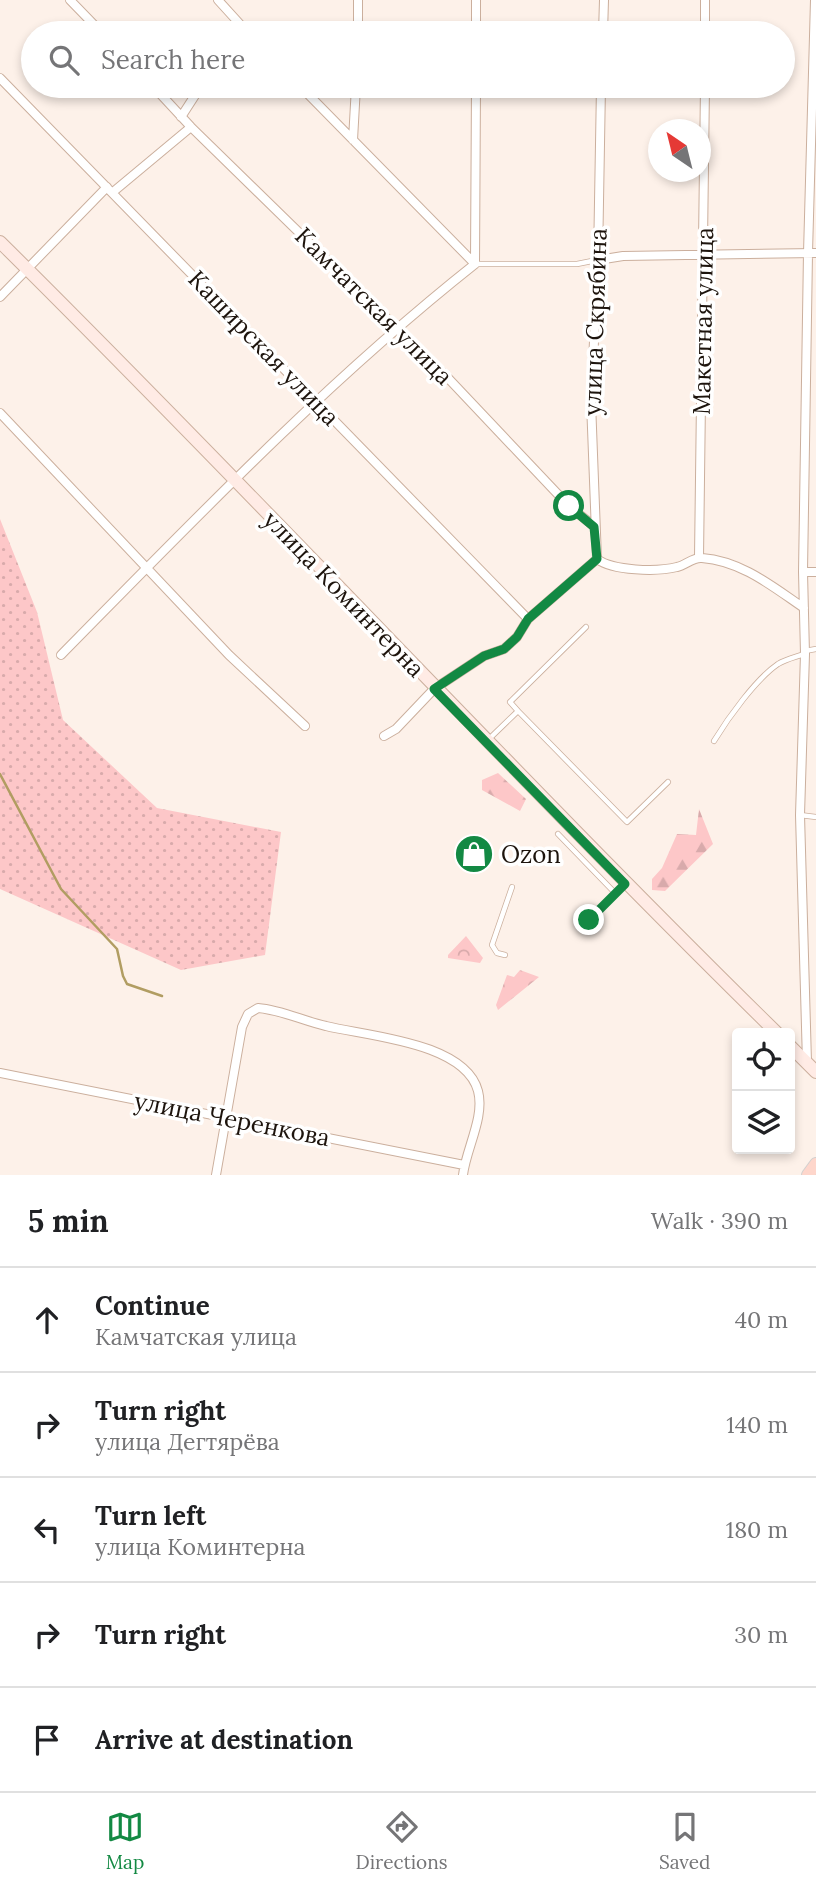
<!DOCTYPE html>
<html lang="en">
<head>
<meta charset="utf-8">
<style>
	body { margin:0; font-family:Lora,serif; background:#f2f2f2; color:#202124 }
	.controls { position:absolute; right:21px; bottom:21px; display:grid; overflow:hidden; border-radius:7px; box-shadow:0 4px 10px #0003 }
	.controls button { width:63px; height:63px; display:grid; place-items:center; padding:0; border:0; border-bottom:2px solid #e0e0e0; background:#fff; color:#202124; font:35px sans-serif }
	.compass { position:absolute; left:648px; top:119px; width:63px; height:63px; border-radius:50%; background:#fff; box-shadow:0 4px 10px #0003; rotate:325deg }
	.stop { position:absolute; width:21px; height:21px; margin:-16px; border:5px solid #138943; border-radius:50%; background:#fff }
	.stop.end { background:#138943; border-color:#fff; box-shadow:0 2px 7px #0008 }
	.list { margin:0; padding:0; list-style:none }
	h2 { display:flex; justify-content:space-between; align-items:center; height:91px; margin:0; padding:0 28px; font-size:30px }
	h2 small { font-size:23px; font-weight:400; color:#757577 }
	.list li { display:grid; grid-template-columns:46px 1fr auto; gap:21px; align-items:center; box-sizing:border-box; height:105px; padding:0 28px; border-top:2px solid #e0e0e0 }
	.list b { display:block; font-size:26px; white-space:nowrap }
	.list p { margin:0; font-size:23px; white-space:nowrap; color:#757577 }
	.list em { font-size:23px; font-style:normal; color:#757577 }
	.icon { flex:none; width:38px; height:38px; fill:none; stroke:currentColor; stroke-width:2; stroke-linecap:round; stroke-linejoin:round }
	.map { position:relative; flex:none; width:816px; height:1175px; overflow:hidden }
	.search { position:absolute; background:#fff; box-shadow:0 4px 10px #0003; left:21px; right:21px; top:21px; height:77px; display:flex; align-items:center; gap:18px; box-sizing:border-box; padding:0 24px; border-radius:38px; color:#757577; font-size:26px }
	.sheet { height:616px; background:#fff }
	nav { display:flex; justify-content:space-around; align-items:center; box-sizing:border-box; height:98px; border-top:2px solid #e0e0e0; background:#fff; font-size:19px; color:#757577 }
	nav a { display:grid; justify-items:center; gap:4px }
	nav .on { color:#138943 }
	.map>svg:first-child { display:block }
	.grass { fill:url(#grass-dots) }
	.forest { fill:url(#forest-firs) }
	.park { fill:url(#park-crowns) }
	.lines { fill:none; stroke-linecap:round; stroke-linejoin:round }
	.stream { stroke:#b19d62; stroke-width:2.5 }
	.lane-casing { stroke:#cbaf9d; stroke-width:6 }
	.street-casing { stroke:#cbaf9d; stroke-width:10 }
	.secondary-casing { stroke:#cbaf9d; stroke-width:14 }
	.primary-casing { stroke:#d2d0cf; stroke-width:14 }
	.lane { stroke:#fff; stroke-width:4.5 }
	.street { stroke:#fff; stroke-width:8 }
	.secondary { stroke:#ffebe5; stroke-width:12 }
	.primary { stroke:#fed6cb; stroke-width:12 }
	.route { stroke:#138943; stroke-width:9 }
	.labels { text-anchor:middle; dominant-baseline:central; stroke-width:7; stroke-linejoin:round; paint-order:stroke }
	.street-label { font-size:24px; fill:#1d140d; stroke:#fff }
	.poi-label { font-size:24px; fill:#1d140d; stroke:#fff; text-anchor:start }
</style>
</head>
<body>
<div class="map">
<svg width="816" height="1175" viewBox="0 0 816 1175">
	<defs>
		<pattern id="grass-dots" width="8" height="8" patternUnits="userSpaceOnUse" patternTransform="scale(1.75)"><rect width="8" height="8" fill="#fdc7c8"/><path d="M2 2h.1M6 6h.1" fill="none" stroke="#d8aaab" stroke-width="1.8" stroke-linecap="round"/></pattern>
		<pattern id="forest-firs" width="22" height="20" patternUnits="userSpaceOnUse" patternTransform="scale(1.75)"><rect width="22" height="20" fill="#fdc7c8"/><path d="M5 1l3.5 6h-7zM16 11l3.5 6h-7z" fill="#d8aaab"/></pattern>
		<pattern id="park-crowns" width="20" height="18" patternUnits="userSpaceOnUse" patternTransform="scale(1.75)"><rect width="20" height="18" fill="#fdc7c8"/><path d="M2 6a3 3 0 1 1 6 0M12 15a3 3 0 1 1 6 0" fill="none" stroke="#d8aaab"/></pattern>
	</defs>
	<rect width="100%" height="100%" fill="#fdf1e9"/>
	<path class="grass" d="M0,519L37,612L63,720L157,808L281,832L265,955L181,970L0,889Z"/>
	<path class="forest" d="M498,773L526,799L520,811L482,790V780Z
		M699,809L713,844L665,891L652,890V879L662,868L677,834L696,835Z"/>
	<path class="park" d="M466,936L483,958L480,963L448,958V955Z
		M520,970L539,977L498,1010L496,1005L507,975L514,977Z"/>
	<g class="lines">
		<path class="stream" d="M0,774L61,889L117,949L123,976L127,984L162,996"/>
		<g class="lane-casing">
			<path id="lane" d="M475,264H577L597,260
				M805,651L816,649
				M518,711L510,702L586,627
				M489,739L518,711L627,822L668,782
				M714,741C728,718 756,679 778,664C786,659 796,657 804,654
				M800,815L816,817
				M558,834L616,894L625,885
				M589,920L616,894
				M505,955L497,953L492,945L512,887"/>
		</g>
		<g class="street-casing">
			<path id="street" d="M70,0L102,33
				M218,0L248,33
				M358,33V0
				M476,33V0
				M603,33L604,0
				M705,33V0
				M0,78L528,619
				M153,86L191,127L447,377L569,506L595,527
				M300,86L475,264
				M181,117L201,86
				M353,140L356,86
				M113,192L191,127
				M598,260L623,256L816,253
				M475,264L476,86
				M0,297L107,187
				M0,413L229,655L305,726
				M699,557L705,86
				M597,559L591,402L598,260L601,86
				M803,572H816
				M61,655C194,520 326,382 475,264
				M384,736L396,729L434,689L484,656L504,649L517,637L528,619L597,559C613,571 657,572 677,567C686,565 693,557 702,558C742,561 773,587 804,608
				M807,1062L800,815L805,654L803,572L808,253L815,0
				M0,1073L464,1165
				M216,1175L242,1027L248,1014L258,1008C282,1010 303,1021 326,1026C366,1036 465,1042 478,1091C485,1117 466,1149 463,1175"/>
		</g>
		<g class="secondary-casing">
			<path id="secondary" d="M0,242C263,502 513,774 777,1033
				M790,1046L816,1072"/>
		</g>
		<g class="primary-casing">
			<path id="primary" d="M808,1175L816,1164"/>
		</g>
		<use href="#lane" class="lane"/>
		<use href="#street" class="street"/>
		<use href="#secondary" class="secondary"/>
		<use href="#primary" class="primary"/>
	</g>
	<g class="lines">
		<path class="route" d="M569,506L594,527L597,559L528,619L517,637L504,649L484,656L434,689L625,884L589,920"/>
	</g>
	<defs>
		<g id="shop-disc" transform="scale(2.0125)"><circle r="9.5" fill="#138943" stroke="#fff"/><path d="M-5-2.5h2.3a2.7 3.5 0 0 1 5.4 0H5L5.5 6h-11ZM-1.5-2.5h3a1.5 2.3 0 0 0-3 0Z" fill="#fff"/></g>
	</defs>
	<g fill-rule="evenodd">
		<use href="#shop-disc" x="474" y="854"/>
	</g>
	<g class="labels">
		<g class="street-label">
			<text transform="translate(374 306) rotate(45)">Камчатская улица</text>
			<text transform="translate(703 321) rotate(-89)">Макетная улица</text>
			<text transform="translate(595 322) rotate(-88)">улица Скрябина</text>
			<text transform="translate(264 348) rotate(46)">Каширская улица</text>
			<text transform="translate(344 594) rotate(46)">улица Коминтерна</text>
			<text transform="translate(232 1119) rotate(11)">улица Черенкова</text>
		</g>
		<g class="poi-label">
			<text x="501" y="854">Ozon</text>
		</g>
	</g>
</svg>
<div class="controls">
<button><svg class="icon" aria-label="locate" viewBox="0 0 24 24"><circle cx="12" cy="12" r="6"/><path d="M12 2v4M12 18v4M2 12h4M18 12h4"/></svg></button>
<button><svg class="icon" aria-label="layers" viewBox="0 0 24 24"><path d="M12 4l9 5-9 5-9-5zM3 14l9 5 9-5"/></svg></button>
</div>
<svg class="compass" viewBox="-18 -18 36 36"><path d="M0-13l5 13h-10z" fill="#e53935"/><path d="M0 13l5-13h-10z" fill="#757577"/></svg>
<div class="stop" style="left:569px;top:506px"></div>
<div class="stop end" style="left:589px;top:920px"></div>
<div class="search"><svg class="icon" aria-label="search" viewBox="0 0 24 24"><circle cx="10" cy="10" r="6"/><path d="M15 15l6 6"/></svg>Search here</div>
</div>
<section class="sheet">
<h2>5 min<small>Walk · 390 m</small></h2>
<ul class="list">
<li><svg class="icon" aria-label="ahead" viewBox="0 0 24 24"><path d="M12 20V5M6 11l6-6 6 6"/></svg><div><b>Continue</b><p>Камчатская улица</p></div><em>40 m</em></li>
<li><svg class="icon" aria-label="right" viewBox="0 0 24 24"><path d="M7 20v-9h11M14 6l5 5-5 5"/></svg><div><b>Turn right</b><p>улица Дегтярёва</p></div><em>140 m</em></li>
<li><svg class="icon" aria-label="left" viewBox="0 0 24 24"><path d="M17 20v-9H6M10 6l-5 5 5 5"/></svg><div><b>Turn left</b><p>улица Коминтерна</p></div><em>180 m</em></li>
<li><svg class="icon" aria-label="right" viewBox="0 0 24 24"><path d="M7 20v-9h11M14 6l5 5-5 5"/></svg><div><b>Turn right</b></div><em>30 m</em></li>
<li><svg class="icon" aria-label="arrive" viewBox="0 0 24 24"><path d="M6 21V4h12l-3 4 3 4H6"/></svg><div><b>Arrive at destination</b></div></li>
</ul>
</section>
<nav>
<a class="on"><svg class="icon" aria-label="map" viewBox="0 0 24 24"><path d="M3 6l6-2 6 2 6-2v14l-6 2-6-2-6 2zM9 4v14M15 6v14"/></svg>Map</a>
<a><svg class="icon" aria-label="directions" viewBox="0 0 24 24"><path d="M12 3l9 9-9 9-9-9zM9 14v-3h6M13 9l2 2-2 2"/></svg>Directions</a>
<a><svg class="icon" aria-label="saved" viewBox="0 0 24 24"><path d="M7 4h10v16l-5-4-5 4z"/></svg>Saved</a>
</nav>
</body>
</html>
